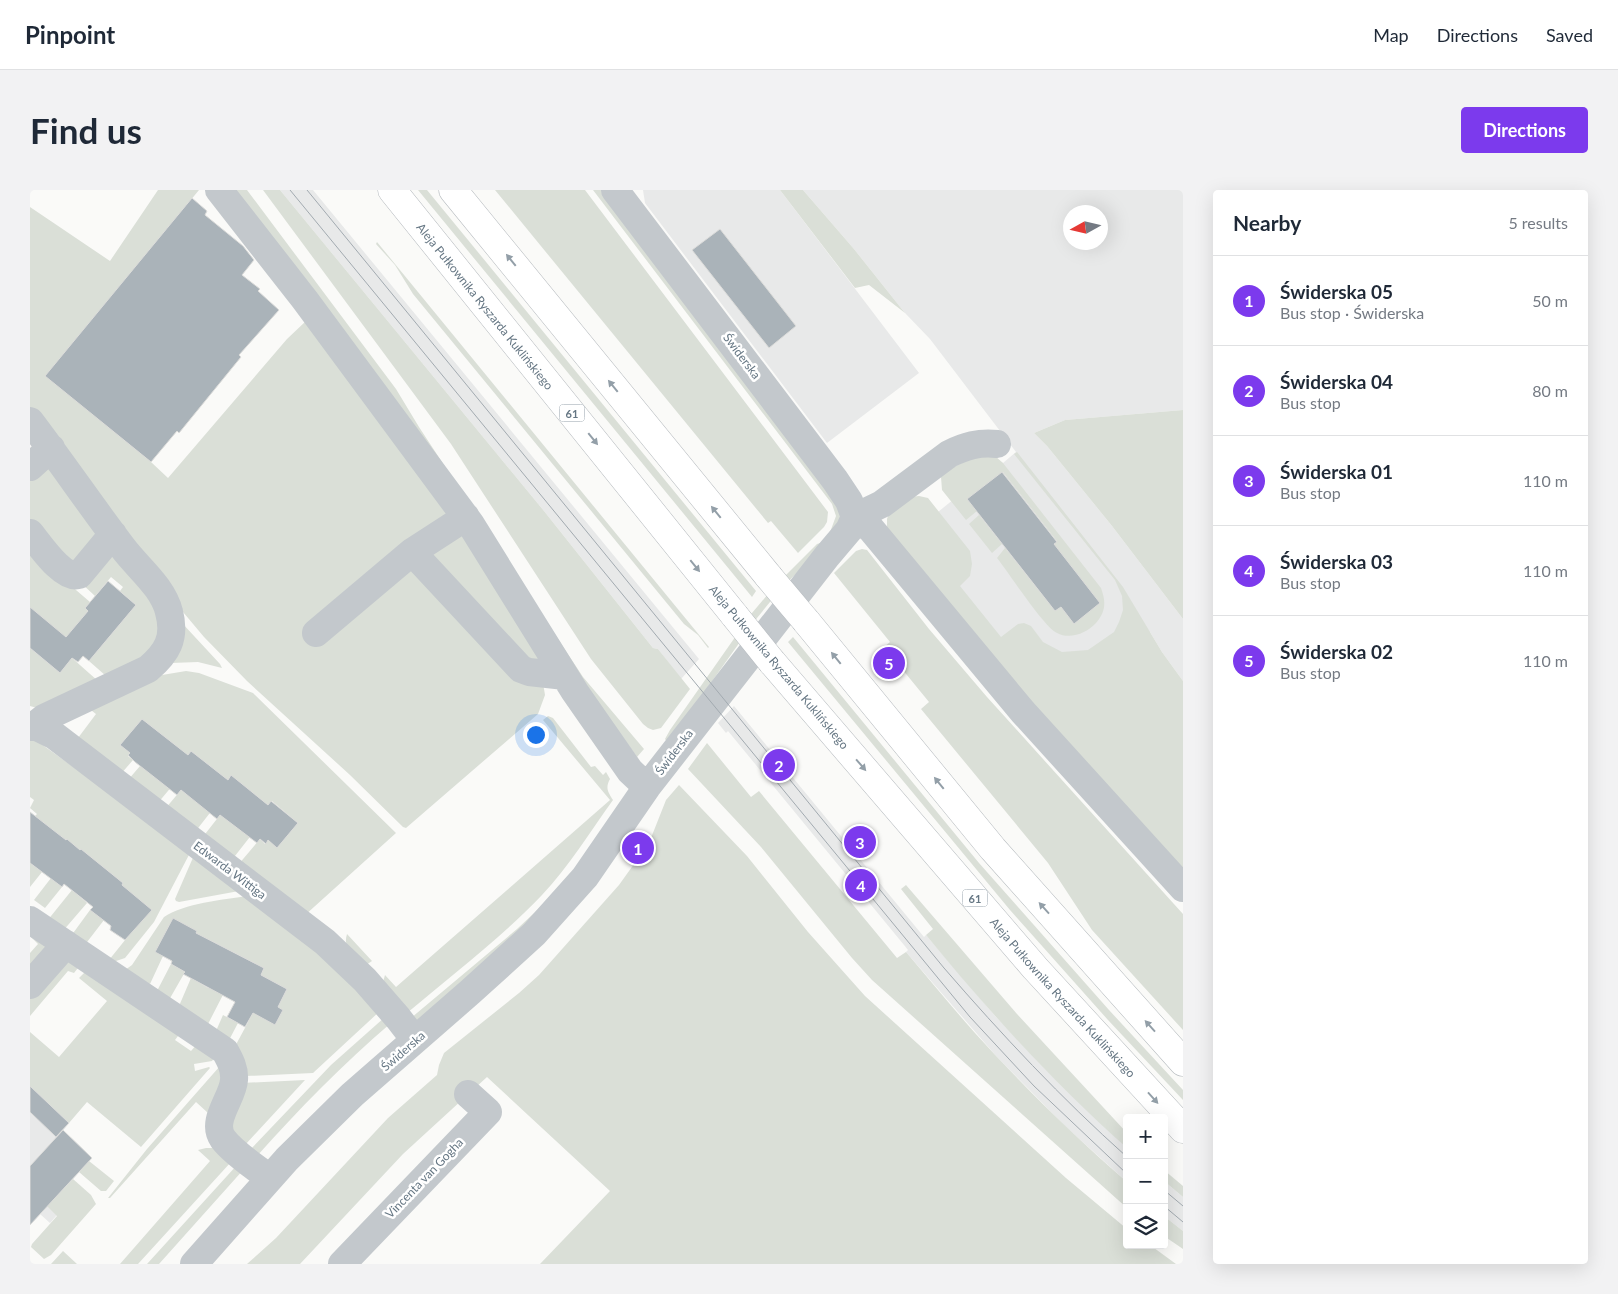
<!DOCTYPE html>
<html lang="en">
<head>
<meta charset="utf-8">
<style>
	body { margin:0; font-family:Lato,sans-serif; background:#f2f2f3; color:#1f2937 }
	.controls { position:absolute; right:15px; bottom:15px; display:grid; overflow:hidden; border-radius:5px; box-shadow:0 5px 20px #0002 }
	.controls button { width:45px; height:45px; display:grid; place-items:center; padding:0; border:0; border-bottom:1px solid #e0e1e3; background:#fff; color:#1f2937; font:25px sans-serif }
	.compass { position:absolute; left:1033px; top:15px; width:45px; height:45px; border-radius:50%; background:#fff; box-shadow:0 5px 20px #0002; rotate:262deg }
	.you { position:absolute; left:505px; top:544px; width:18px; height:18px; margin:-12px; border:4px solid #fff; border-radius:50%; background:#1a73e8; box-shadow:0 0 0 8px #1a73e833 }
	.badge { display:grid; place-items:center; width:32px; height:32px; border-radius:50%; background:#7c3aed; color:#fff; font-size:16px; font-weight:700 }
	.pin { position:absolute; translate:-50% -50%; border:2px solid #fff; box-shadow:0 1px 5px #0006 }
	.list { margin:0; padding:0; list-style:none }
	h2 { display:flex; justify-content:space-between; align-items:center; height:65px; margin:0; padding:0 20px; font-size:21px }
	h2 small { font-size:16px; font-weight:400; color:#747a83 }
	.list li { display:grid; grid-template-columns:32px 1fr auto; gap:15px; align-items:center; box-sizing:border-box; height:90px; padding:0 20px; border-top:1px solid #e0e1e3 }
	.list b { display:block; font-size:19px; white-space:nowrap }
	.list p { margin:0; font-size:16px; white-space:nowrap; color:#747a83 }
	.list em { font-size:16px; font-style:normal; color:#747a83 }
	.icon { flex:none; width:28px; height:28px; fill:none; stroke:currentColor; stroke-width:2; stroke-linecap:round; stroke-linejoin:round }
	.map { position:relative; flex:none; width:1153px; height:1074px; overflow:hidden; border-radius:5px }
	header { display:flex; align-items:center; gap:30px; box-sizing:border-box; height:70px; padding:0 25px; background:#fff; border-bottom:1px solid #e0e1e3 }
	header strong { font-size:24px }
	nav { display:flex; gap:28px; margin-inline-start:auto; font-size:18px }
	.intro { display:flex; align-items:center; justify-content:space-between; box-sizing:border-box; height:120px; padding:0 30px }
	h1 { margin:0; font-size:35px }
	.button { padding:12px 22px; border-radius:5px; background:#7c3aed; color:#fff; font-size:18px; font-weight:700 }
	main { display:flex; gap:30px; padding:0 30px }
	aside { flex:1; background:#fff; border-radius:5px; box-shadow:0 5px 20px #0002 }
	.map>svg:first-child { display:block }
	.built { fill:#e8e9e9; fill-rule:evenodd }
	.green { fill:#dadfd7 }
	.building { fill:#aab3b9; stroke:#dcdcda }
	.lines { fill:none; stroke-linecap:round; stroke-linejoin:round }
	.major-casing { stroke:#b5babe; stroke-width:29 }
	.minor { stroke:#c3c8cc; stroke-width:28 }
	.major { stroke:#fff; stroke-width:28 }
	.tram { stroke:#a2aab0; stroke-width:1 }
	.major-bridge-casing { stroke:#b5babe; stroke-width:29; stroke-linecap:butt }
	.major-bridge { stroke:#fff; stroke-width:28 }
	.oneway { fill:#939fa8 }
	.labels { text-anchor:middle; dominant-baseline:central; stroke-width:5; stroke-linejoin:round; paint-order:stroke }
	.shield { fill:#fff; stroke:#939fa8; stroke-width:1 }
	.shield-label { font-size:11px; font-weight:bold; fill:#657683 }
	.street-label { font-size:12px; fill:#657683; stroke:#fff }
</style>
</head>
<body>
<header>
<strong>Pinpoint</strong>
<nav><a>Map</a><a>Directions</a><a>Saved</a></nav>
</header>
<div class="intro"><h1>Find us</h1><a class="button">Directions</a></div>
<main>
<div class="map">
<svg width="1153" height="1074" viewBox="0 0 1153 1074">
	<rect width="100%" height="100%" fill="#fafaf8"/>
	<path class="built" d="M250,0H283L669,469L651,489L628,459L623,458L514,321Z
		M613,0H750L889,183L797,253L615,13Z
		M773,0H1153V220L1035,230L1004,243L1017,256L1082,336L1153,429V491L1132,462L1120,442L1029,536L876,348L924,309L960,266L973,273L986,262L900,149L875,123L824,59ZM1040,22H1070V52H1040Z
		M704,516L894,747L896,745L966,827L1015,879L1097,958V992L1036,937L967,867L876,762L878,760L874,755L698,541L696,543L688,533Z
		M0,896L39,933L33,940L62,968L18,1016L27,1025L20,1033L10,1024L0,1035Z
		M1134,991L1153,1007V1041L1134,1026Z"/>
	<path class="green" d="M128,0H169L16,186L121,272L138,288L257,149L276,131L367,245L517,476L511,481L515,505L508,524L376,638L373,637L320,585L217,491L174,447L132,397L0,225V17L80,71Z
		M197,0H217L366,199L389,237L553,487L614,559L607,567Z
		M233,0H250L514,321L623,458L628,459L660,499L631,538L623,540L618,538L613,534L561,469L421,254Z
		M388,0H397L726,401L722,407Z
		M465,0H555L798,322L797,332L794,337L768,363L741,331L738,333Z
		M563,0H573L786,275L812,327L799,345L806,326L802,314Z
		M750,0H773L824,59L875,123L839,95L825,98Z
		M347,52L679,457L678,458L668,445L654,434L383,104L365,75L346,54Z
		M1153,220V429L1082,336L1017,256L1004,243L1035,230Z
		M987,262L1093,397L1132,462L1153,491V683L1003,518L857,339V329L859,323L880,307L889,306L898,308L940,361L942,374L940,386L930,396L971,447L988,434L994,433L1001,436L1013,452L1032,462L1058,460L1084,442L1089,432L1093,420L1092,406L1085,390L984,264Z
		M956,263L965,266L973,273L1071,398C1076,412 1076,421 1066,433C1057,443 1040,450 1027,443C1014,437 979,383 967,368L975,358L1025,421L1031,417L1044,434L1070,413L1024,354L1027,351L973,282L937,309L947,321L936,330L912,300L911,287C923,275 940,269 956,263Z
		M13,270L73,340L48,377L0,335V282Z
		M949,325L972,354L962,363L939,334Z
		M0,350L32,388L60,412L55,418L58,421L34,450L0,417Z
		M790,353L795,354L749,401L727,428L638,553L635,549L640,540L722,423L744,397L787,354Z
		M85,355L134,422L127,461L76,486L59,471L106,415L90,401L93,397L81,387L65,406L50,392Z
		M832,359L837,360L899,439L957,507L1153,724V840L1062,740L1018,673L891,519L899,512L854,457L860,452L804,383L826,361Z
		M152,433L190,474L192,478L168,472L141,473Z
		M763,447L949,673L1079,820L1153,900V910L1078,830L980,720L758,452Z
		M0,458L30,483L42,468L68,491L7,518L0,516Z
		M156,481L169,483L223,503L366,643L274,726L208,675L230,649L235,654L238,650L247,658L268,633L242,611L238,615L201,585L198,590L161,561L158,565L112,529L90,555L100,563L98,566L103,570L90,585L48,548L66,524L57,517L120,487Z
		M518,526L523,528L561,577L565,576L573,585L576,582L580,589C575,598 578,602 583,610C560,642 539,676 512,705C471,748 422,785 377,823L353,792L355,785L366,797L580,610L513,530Z
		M0,546L161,661L124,732L95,768L83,772L79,770L120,719L92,695L93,693L51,659L50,660L37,649L35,650L5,626L7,624L0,618L4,610L0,607Z
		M677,553L721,607L729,601L867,768L876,762C899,789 921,816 945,843C993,896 1043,945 1097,992V1018L842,790L822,768L731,657L658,579Z
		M110,576L143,595L127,614L98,590Z
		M649,595L717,666L778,742L835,806L1036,988L1097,1039V1055H1120L1146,1074H510L580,1001L457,887L373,964L270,1074H217L246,1048L358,928L407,885L409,875L414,863L489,803L509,785L589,695L619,653L636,610Z
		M151,600L156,604L159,600L183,619L165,642L135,619Z
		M190,625L223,643L201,671L172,648Z
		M165,663L209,701L149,712L146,711L145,709Z
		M0,673L12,682L0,697Z
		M21,688L32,697L15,718L4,710Z
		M876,695L987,824L1097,943V958C1024,893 958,821 896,745L903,739L871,699Z
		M42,700L57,713L32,742L17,731Z
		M217,706L301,769L350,821L283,883L216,886L202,862L223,823L248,817L257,799L231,785L234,778L166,743L133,766L120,794L95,780L102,775L134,727C155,713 192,710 217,706Z
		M519,709L493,740L387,831L381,828L487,739Z
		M60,720L74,730L54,756L41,746Z
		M317,744L342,771L336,775C325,767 312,760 317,744Z
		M0,746L18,753L0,786V763L8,754Z
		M34,770L51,774L44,783L38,781L0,826V805Z
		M141,774L155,782L139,810L127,801Z
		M58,779L151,842L145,850L161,861L168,853L185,867L182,871L164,874L165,881L179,877L180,878L111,957L57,912L39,933L0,896V842L29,867L77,811L49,788Z
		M161,788L178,798L197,797L177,836L149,816Z
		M193,825L208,833L197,854L186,841Z
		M355,827L361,833C313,874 269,919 227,966L220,960L301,875Z
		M190,876L196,880L178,923L166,912L80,1008H78L117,959Z
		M275,890L215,955L199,940L211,893Z
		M176,958H185L201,972L108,1074H90L180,971L168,960Z
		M59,971L84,991L76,1001H71L49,982Z
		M207,975L214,979L129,1074H117Z
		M1134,980L1153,996V1007L1134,991Z
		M43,989L61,1005L66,1014L21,1065L14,1069L1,1057L2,1054L27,1026L17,1016Z
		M1134,1026L1153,1041V1059L1134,1046Z
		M33,1061L47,1074H21Z"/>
	<path class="building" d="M162,8L177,21L175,25L213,56L224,70L212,85L230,99L228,101L249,120L209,165L211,167L149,243L147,241L121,272L15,186Z
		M690,39L766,136L739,158L662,60Z
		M972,282L1027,352L1024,354L1070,413L1044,434L1031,417L1025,421L937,309Z
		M78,391L106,415L59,471L53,466L48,472L42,468L30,483L0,458V417L36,447L58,421L55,418Z
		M112,529L158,565L161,561L198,590L201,585L238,615L241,611L268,633L247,658L238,650L236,654L230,649L227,653L190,625L187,629L151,600L147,605L105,572L98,565L100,563L90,555Z
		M0,622L36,650L37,649L50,660L51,659L93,693L92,695L122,720L95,750L80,740L81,736L60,720L63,717L34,694L32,697L0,673Z
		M143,728L167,741L166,743L234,778L231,785L257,799L248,817L253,820L245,835L223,823L215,837L197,827L205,812L153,784L155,782L141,774L142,771L125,762Z
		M0,896L39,933L26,947L0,922Z
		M33,940L62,968L0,1035V976Z"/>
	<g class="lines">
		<g class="major-casing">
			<g id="major">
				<path id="s1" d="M362,0L705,426"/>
				<path d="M423,0L739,387"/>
				<path d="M776,431L963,659L1153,872"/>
				<path id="s2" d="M742,472L1005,778L1153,939"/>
			</g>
		</g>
		<path class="minor" d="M189,0L275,110L440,333L545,502L600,581L617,597
			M0,231C32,273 61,316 93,358C108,378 133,397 139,422C146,448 137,463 118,479L14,528L9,532L7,537
			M0,277L21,258
			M825,327L841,339L993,522L1153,698
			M825,327L852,314L919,264C935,256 949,252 967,254
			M0,343C10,355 33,390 49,385L83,344
			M382,362L491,479L499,482L535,486
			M286,443L382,362L436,327
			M0,537H7L25,546L295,752L335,790L368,828L385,850
			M0,730L195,861C200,870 205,879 204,890C203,908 180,931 193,949C202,961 227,979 240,988
			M0,795L36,754
			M164,1074L257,969L322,905L440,802L504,744L555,687L617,597L797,366L819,340L825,327L819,311L805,290L585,0
			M312,1074L458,922L438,904"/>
		<use href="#major" class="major"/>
		<path class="tram" d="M260,0L940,827L1004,896L1097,984
			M277,0L914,778C972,845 1031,908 1097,967
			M1134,1000L1153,1016
			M1134,1016L1153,1032"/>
		<g class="major-bridge-casing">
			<path id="major-bridge" d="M739,387L776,431
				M705,426L742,472"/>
		</g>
		<use href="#major-bridge" class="major-bridge"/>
	</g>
	<defs><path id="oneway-solid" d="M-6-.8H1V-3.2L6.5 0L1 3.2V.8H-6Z" transform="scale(1.25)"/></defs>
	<g class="oneway">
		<use href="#oneway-solid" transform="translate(481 70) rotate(-129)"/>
		<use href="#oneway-solid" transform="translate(583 196) rotate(-129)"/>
		<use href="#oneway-solid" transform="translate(563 249) rotate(51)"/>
		<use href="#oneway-solid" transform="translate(686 322) rotate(-129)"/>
		<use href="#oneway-solid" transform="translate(665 376) rotate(51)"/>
		<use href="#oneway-solid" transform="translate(806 468) rotate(-129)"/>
		<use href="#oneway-solid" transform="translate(831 575) rotate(49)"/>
		<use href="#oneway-solid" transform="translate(909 593) rotate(-129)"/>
		<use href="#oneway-solid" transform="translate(1014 718) rotate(-132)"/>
		<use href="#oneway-solid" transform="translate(1120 836) rotate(-132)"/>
		<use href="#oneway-solid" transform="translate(1123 908) rotate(48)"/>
	</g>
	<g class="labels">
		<g class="shield">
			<rect x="529.5" y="214.5" width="25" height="17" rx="4"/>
			<rect x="932.5" y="699.5" width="25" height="17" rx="4"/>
		</g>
		<g class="shield-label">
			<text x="542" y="223">61</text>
			<text x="945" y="708">61</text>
		</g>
		<g class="street-label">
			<text stroke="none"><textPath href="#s1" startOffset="149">Aleja Pułkownika Ryszarda Kuklińskiego</textPath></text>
			<text transform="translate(712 166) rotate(53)">Świderska</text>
			<text transform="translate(749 477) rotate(50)">Aleja Pułkownika Ryszarda Kuklińskiego</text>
			<text transform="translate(644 562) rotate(-53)">Świderska</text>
			<text transform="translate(200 680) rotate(37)">Edwarda Wittiga</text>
			<text stroke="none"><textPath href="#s2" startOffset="444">Aleja Pułkownika Ryszarda Kuklińskiego</textPath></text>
			<text transform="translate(373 861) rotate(-41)">Świderska</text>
			<text transform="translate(394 988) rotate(-46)">Vincenta van Gogha</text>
		</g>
	</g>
</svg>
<div class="controls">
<button>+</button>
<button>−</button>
<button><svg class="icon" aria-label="layers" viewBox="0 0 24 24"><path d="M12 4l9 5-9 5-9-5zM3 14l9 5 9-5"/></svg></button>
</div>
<svg class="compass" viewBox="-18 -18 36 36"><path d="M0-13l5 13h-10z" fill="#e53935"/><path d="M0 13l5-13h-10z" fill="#747a83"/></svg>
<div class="you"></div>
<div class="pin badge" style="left:608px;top:658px">1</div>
<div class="pin badge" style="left:749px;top:575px">2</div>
<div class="pin badge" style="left:830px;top:652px">3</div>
<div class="pin badge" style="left:831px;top:695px">4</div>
<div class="pin badge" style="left:859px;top:473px">5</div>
</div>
<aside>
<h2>Nearby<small>5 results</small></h2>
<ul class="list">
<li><span class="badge">1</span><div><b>Świderska 05</b><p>Bus stop · Świderska</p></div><em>50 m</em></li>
<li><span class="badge">2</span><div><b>Świderska 04</b><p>Bus stop</p></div><em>80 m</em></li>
<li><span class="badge">3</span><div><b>Świderska 01</b><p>Bus stop</p></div><em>110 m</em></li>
<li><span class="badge">4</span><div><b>Świderska 03</b><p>Bus stop</p></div><em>110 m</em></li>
<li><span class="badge">5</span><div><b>Świderska 02</b><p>Bus stop</p></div><em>110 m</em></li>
</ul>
</aside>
</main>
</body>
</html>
